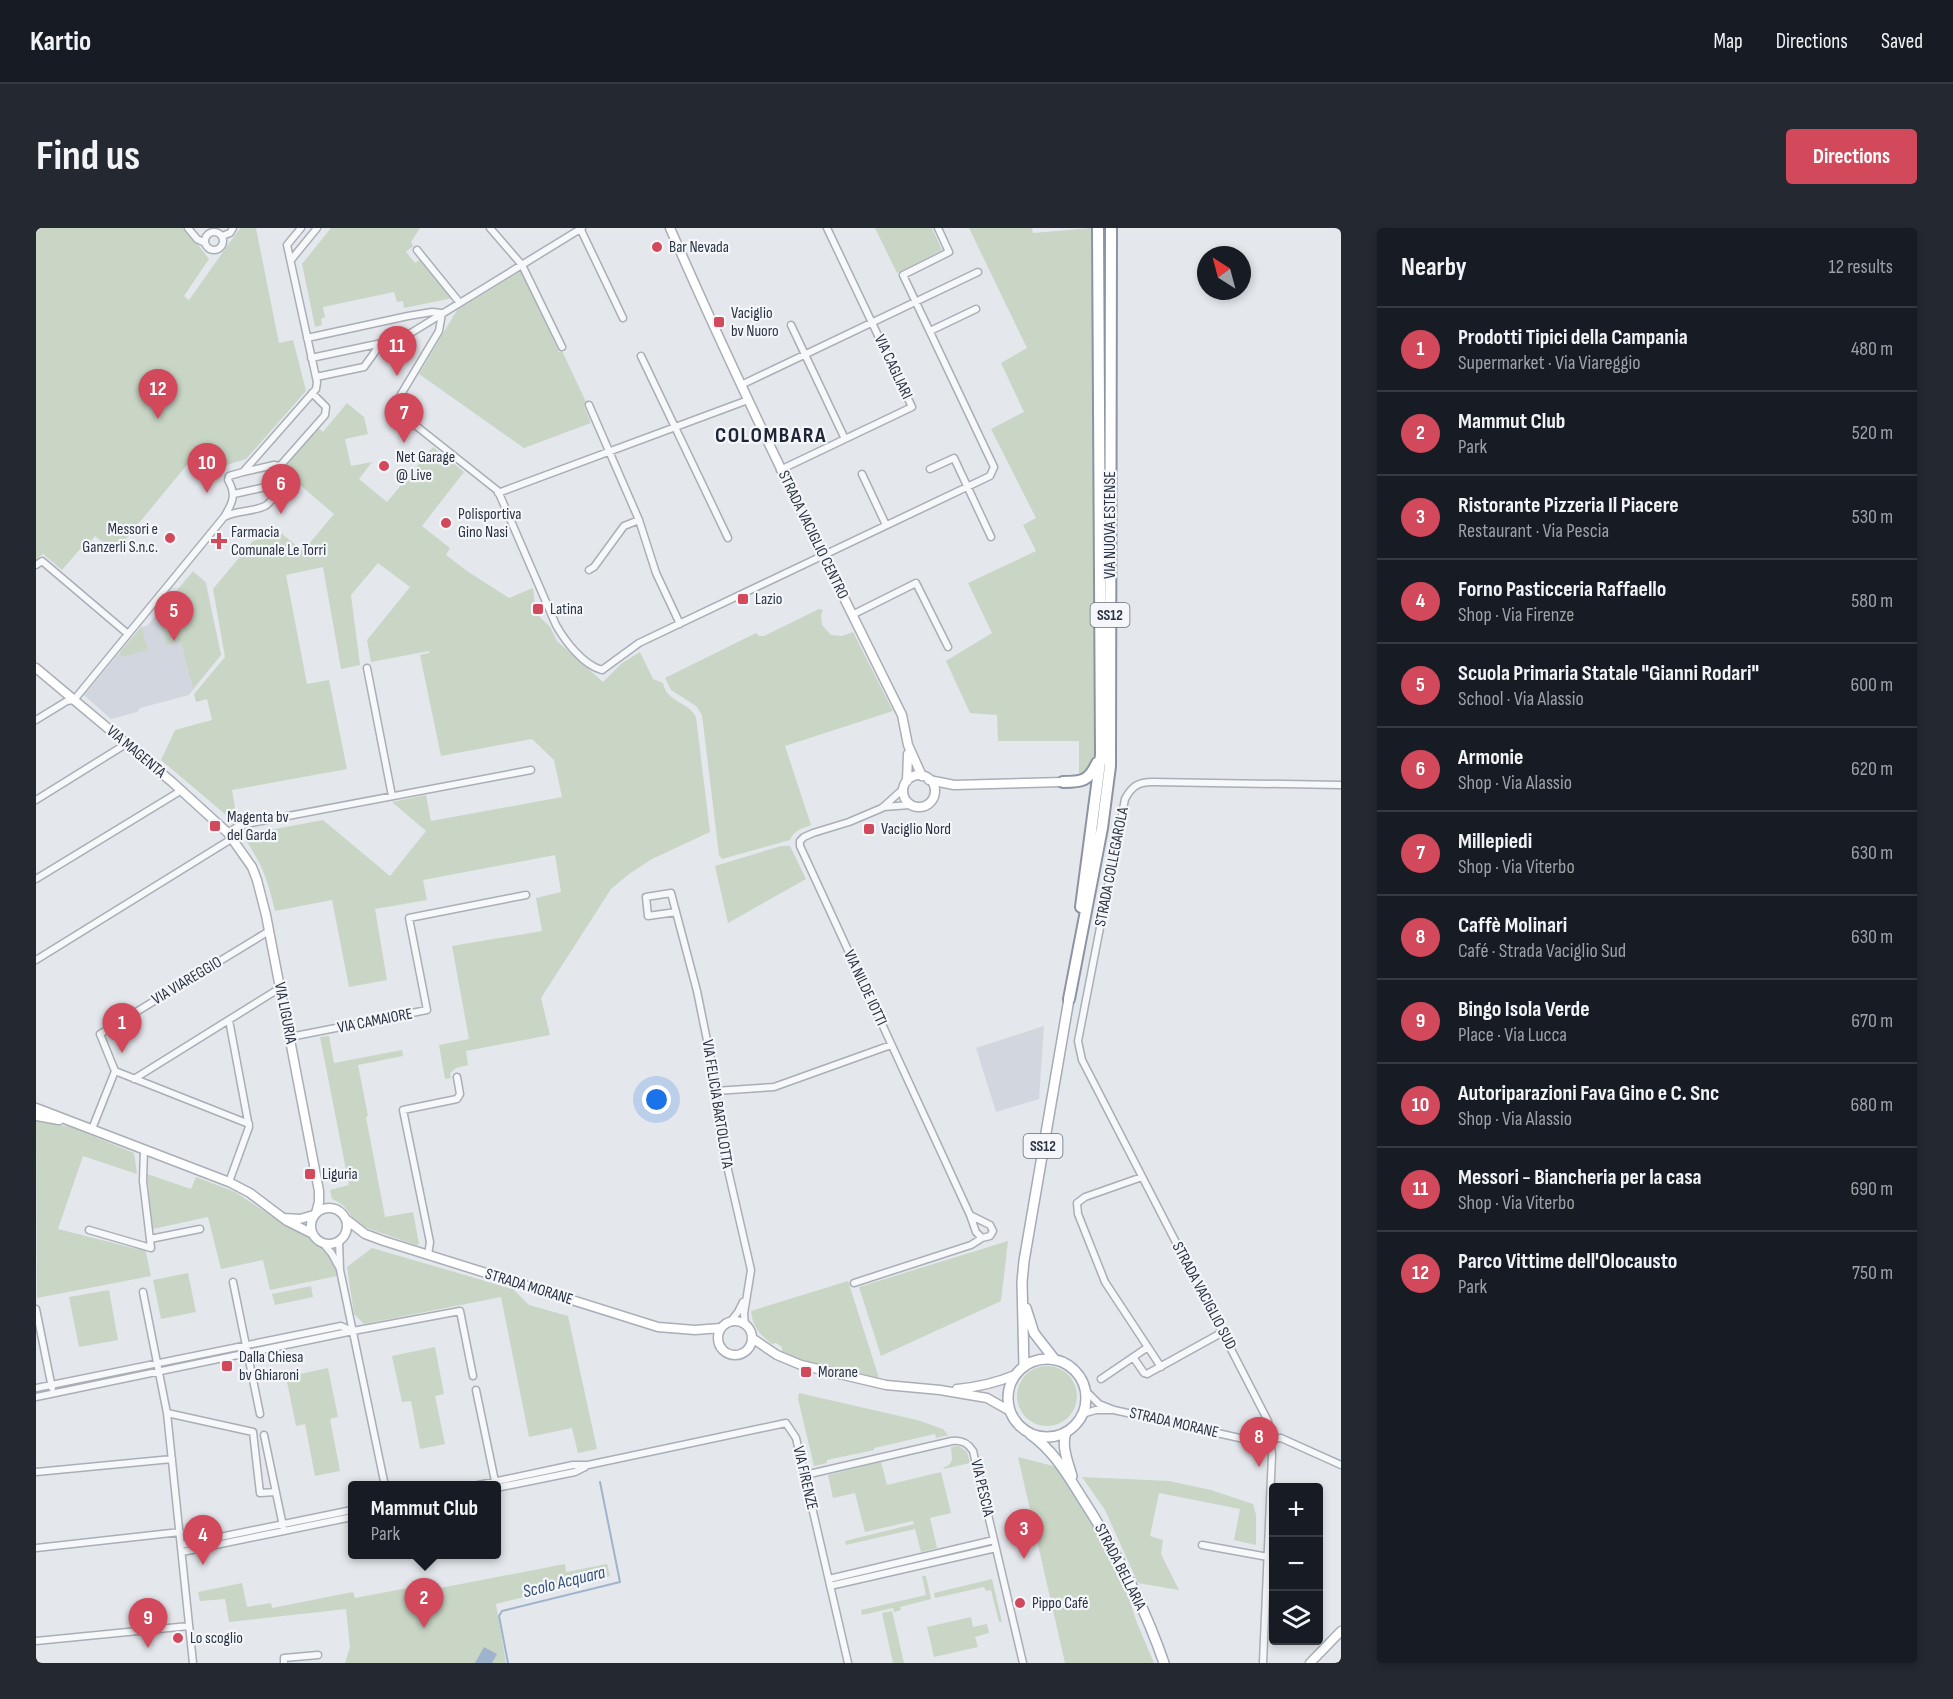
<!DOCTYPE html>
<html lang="en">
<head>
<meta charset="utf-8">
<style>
	body { margin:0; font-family:"Sofia Sans Condensed",sans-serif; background:#242831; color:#f1f3f6 }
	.controls { position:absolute; right:18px; bottom:18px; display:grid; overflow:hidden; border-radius:6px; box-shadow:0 3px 9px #0003 }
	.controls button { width:54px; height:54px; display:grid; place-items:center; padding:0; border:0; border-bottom:2px solid #363941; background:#171b24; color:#f1f3f6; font:30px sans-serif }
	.compass { position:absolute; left:1161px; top:18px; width:54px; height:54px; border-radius:50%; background:#171b24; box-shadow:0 3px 9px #0003; rotate:324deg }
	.you { position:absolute; left:621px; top:872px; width:21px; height:21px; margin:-15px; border:4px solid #fff; border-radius:50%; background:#1a73e8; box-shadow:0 0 0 9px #1a73e833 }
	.badge { display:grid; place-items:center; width:39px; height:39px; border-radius:50%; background:#d1495b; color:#fff; font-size:20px; font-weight:700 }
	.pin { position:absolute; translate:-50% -50px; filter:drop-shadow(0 2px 3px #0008) }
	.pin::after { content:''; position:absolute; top:32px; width:21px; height:18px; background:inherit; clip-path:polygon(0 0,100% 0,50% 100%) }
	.popup { position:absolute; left:312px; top:1253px; width:153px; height:78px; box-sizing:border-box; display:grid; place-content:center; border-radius:6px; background:#171b24; filter:drop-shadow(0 2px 4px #0005); font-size:20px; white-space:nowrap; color:#9ea1a6 }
	.popup b { font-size:22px; color:#f1f3f6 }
	.popup::after { content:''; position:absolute; left:50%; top:100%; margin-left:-12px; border:12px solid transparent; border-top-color:#171b24 }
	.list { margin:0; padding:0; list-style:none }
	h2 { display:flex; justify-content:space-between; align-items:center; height:78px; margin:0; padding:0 24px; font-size:26px }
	h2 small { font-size:20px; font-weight:400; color:#9ea1a6 }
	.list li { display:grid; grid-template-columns:39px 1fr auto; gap:18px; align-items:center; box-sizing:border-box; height:84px; padding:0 24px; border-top:2px solid #363941 }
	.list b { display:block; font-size:22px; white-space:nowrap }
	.list p { margin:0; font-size:20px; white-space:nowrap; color:#9ea1a6 }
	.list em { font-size:20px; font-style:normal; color:#9ea1a6 }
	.icon { flex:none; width:33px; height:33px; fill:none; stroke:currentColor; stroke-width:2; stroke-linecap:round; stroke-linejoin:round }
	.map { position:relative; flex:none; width:1305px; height:1435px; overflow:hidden; border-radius:6px }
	header { display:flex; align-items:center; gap:36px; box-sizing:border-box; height:84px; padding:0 30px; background:#171b24; border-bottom:2px solid #363941 }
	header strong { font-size:28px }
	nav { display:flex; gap:33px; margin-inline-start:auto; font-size:21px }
	.intro { display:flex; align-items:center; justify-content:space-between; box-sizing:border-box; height:144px; padding:0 36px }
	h1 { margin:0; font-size:42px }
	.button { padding:15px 27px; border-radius:6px; background:#d1495b; color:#fff; font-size:21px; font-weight:700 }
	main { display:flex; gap:36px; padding:0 36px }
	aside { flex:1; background:#171b24; border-radius:6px; box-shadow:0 3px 9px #0003 }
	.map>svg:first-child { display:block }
	.built { fill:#d2d6de }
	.green { fill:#c9d6c5 }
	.water { fill:#9fb4cc }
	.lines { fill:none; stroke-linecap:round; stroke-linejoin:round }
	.stream { stroke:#9fb4cc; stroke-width:2 }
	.street-casing { stroke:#a9aeb7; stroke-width:9 }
	.secondary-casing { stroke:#a9aeb7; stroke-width:11 }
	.primary-casing { stroke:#a3abb8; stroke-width:12 }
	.highway-casing { stroke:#8b94a3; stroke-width:14 }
	.street { stroke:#f7f8fa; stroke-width:6 }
	.secondary { stroke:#fff; stroke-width:8 }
	.primary { stroke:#fff; stroke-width:9 }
	.highway { stroke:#fff; stroke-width:10 }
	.poi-dot { fill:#d1495b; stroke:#f4f6f9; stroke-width:2 }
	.labels { text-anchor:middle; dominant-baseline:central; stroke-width:4.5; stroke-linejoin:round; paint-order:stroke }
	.shield { fill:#f4f6f9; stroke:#676e7b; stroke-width:1.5 }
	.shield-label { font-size:15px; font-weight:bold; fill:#2b3445 }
	.poi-label { font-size:16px; fill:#2b3445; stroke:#f4f6f9; text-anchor:start }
	.street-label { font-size:16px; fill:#2b3445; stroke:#f4f6f9 }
	.water-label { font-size:18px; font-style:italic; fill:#34527a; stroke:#f4f6f9 }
	.district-label { font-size:22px; font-weight:bold; letter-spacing:1.5px; fill:#1d2536; stroke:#f4f6f9 }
</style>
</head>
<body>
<header>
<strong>Kartio</strong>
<nav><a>Map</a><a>Directions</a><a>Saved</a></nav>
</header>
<div class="intro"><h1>Find us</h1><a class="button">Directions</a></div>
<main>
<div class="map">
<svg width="1305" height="1435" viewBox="0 0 1305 1435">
	<rect width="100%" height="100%" fill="#e4e7ec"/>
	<path class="built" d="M157,343L170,354L185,427L153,467L104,480L101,484L75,491L48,467L105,399L111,398Z
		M1008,798L1003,871L960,884L940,820Z"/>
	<path class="green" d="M0,0H149L173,31L148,68L153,72L204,0H220L243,115L257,112L270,163L210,231L191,237L178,251L155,232L79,324L59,308L47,323L44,321L26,342L7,326L0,331Z
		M295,0H384L375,14L377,18L370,24L379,35L385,31L417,70L368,80L367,73L361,74L358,64L287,79L289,89L285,91L286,97L279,99L266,36Z
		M839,0H896L906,22L861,45Z
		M933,0H996L997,5L1055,0L1064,523L1057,542L1043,547V513H962L961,487L934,485L910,433L956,405L932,355L1000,323L987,297L1000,290L955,201L988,184L965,135L991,120Z
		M485,43L523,124L526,123L551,176L548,178L555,195L488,220L383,146L421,82Z
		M311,175L328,189L332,206L309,211L315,238L336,234L323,251L351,274L397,219L428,244L386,298L414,320L410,327L431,343L473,370L497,360L499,377L504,389L514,399L521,413L567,454L586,435L604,424L617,451L627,455C631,475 652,473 660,489L674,604L616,631L593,646L575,661L505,770L514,807L430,823L432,837L420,840L414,845L415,850L409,851L403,817L433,811L416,718L506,703L500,670L525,664L519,627L387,652L391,672L339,681L351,752L313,759L296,672L239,683C232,653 226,635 208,610L212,606L287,592L354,648L390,603L356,574L390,567L395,593L526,569L518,532L496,511L405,528L384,427L393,425V423L335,434L331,412L374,359L342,335L315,367L324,437L305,441L287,339L250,347L271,456L293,452L311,541L196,562L201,592H196L125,532L139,502L176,492L171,471L160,474L158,466L189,429L177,361L217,313L246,306L267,323L298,286L250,245V238L282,200L287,204Z
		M157,344L169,355L185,427L157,460L145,413L130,417L122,386Z
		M783,381L787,382L785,387L786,397L795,407L806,408L817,404L857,483L749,518L775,597C765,601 758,602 754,612L686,631L683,627L666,487L660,478L635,462L629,450L720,405L723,408H728Z
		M105,399L112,422L85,429L84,424Z
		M745,618H754L770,651L692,695L679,638Z
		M293,808L298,835L366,822L367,828L322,837L332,888L330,889L349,989L377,984L383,1016L380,1017L325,998C312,989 314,978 296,971L294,962L313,957L284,809Z
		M0,893L35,899L98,925L101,946L47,928L22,1001L101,1021L109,1020L115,1048L1,1070Z
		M111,946L155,961L160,949L199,964L246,995L270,1006L277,1014L289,1021L298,1032L301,1048L234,1062L227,1032L185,1041L172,989L117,1001Z
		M972,1013L965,1073L845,1128L823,1059Z
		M336,1020L477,1061L493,1077L532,1088L561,1221L542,1225L536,1200L493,1209L465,1069L328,1096L318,1086L311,1039Z
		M152,1045L160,1084L125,1091L117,1052Z
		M812,1053L843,1150L755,1130L746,1124V1119L740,1115L736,1116C723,1106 717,1099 715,1083Z
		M275,1058L277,1069L239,1077L236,1066Z
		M73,1062L82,1112L43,1119L33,1069Z
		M399,1119L408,1166L399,1168L409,1216L384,1221L375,1173L366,1174L356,1128Z
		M981 1168a30 30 0 1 1 60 0a30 30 0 1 1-60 0Z
		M292,1140L302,1189L294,1191L304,1243L279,1248L269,1196L260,1198L250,1149Z
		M763,1165L881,1192L907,1201L912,1207L900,1210L899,1206L838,1220V1222L791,1232V1235L778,1238L762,1171Z
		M923,1218L931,1224L934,1235L908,1241L907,1240L913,1237L916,1232L915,1219Z
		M982,1229L1021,1239L1060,1300L1086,1349L1101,1395L1118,1435H1029Z
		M845,1234L851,1257L905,1244L915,1285L894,1290L901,1320L885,1324L879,1301L810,1317L809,1313L878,1296L877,1293L829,1304L819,1265L797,1270L792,1247Z
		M1046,1249L1133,1253L1175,1262L1217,1276L1220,1287V1317L1198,1312L1204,1281L1123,1265L1114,1308L1127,1312L1125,1326L1143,1362L1102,1355L1069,1282Z
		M529,1336L530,1344L571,1336L574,1348L460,1376L470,1435H309L314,1419L310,1381L193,1394L189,1371L164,1373L162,1364L206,1355L211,1379L235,1375L236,1380L317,1364L319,1370L372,1360L373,1366Z
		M886,1348H890L895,1371L864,1379L865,1382L858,1384L857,1380L826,1387L825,1382L890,1367Z
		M956,1351L966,1394H963L955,1362L950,1363L948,1359L899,1370L898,1365Z
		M856,1383L868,1435H857L846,1385Z
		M935,1389L937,1399L951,1396L953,1405L939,1409L942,1419L898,1429L891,1399Z"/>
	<path class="water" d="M448,1419L461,1426L456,1435H439Z"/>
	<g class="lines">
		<path class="stream" d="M472,1435L463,1388L466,1383L584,1354L564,1254"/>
		<g class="street-casing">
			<path id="street" d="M152,0L161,11L169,15
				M454,0L486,37L526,119
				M544,0L587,90
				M169 13a9 9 0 1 1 18 0a9 9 0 1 1-18 0Z
				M186,8L194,5L197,0
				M381,22L424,75
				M255,32L281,0
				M406,85L403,103L361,173L364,185L462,263L520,397C529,413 547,437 566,442L603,415L954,248L958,239L867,47L913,24L902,0
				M755,97L809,211
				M894,103L940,81
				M271,110L372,88L396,84L406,85
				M605,128L692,310
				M275,130L365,111L546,0
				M280,149L328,139L346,114
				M705,157L942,44
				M553,177L603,292L620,345L644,396
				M244,238L289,187L290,179L276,165
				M894,241L918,230L955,309
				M744,242L876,179L791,0
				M207,244L238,237L244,238
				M826,246L850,297
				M462,265L712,172
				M198,266L248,255
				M188,289C201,282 217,284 229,278C233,276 236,271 239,268C248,258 250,250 244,238
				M0,337L6,333L92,406
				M553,342L558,339L588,298L603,292
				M816,387L880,355L912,419
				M331,440L356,568
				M0,492L31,473L38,472L188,289C196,276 201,267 192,252L193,248L207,244L280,161L281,154L251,17L265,0
				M867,561L846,580L813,594L777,605L768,609L764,613V618L934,987L940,1004L946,1010L954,1008L957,1003L954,997L934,987
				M0,572L90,516
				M847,579L874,577
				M192,605L201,599L215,595L495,542
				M0,651L146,562
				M640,684L612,688L610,669L635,665L661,763L674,827L686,916L715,1042L708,1086L709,1096
				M0,732L197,610
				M254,809L391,782L373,690L490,667
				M79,843L213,896
				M98,851L244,760
				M679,863L738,859L855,817
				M56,901L79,843L64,806L233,703
				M1106,949L1049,969L1041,975L1042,986L1069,1054L1125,1139
				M193,954L213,899L193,792
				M53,1002L115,1020L107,953L108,921
				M114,1011L164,1001
				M303,1013L304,1042L349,1258
				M287,1015L296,1026L303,1039
				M392,1027L394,1014L367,882L421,871L424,866L421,849
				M197,1054L224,1186
				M818,1055L935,1017L946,1010
				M107,1064L131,1185L157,1435
				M0,1081L16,1160
				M694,1094L702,1084L707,1074
				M1097,1129L1108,1145L1111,1146L1187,1104
				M1065,1151L1112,1119
				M0,1160L305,1098L316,1103
				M440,1162L460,1258
				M1049,1162L1063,1176L1078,1182L1217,1213L1245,1210L1305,1237
				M0,1169L317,1103L424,1083L437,1148
				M131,1185L217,1204L224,1265L240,1264
				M1046,1186L1060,1182H1075
				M228,1207L247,1298
				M0,1244L136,1231
				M769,1247L916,1213C926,1212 932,1215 937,1223L987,1435
				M438,1258L537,1237H552L750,1195L760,1210L812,1435
				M460,1260L539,1244L549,1239
				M145,1317L316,1282
				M1166,1317L1232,1329
				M0,1320L144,1304
				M146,1324L316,1289
				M793,1351L958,1312
				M794,1358L960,1320
				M0,1413L153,1398
				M248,1435V1430L282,1427
				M1227,1435L1236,1227L1232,1193L1046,832L1042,813L1089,571C1096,558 1102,554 1117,554L1305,557"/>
		</g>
		<g class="secondary-casing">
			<path id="secondary" d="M634,0C706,165 786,326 866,487L872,517L886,548
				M0,440L136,554L192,605L216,639L221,652L230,687L283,963V974L280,985
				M867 563a16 16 0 1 1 32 0a16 16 0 1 1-32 0Z
				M893,552L918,557L1027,554
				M871,553L872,526
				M0,880L193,954L214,965L251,993L277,1006
				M0,888L23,892
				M275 998a18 18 0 1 1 36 0a18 18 0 1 1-36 0Z
				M248,990L264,991L278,987
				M311,992L329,1006L348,1013L622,1099L659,1102L685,1100
				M682 1110a17 17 0 1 1 34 0a17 17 0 1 1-34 0Z
				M716,1110L741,1127L765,1137L850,1157L904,1162L951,1170L974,1183
				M921,1161C942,1159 960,1155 979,1147
				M1274,1435L1305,1403"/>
		</g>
		<g class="primary-casing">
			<path id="primary" d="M990,1080L998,1105L1019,1132
				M972 1170a39 39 0 1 1 78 0a39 39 0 1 1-78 0Z
				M988,1139L986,1054L988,1033L1033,771
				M1030,1204C1025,1218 1032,1234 1036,1248
				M994,1206C1017,1222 1031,1246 1046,1270C1079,1321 1108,1377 1128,1435"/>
		</g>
		<g class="highway-casing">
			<path id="highway" d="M1027,554C1046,554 1053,553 1061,535
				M1045,679L1065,527L1062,0
				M1033,771L1066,600L1074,538L1075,0"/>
		</g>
		<use href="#street" class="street"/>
		<use href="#secondary" class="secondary"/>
		<use href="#primary" class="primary"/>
		<use href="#highway" class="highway"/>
	</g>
	<g class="poi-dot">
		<circle cx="621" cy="19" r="6"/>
		<rect x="677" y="88" width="12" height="12" rx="3"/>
		<circle cx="348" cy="238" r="6"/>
		<circle cx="410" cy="295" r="6"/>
		<circle cx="134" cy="310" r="6"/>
		<path d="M180 304h6v6h6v6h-6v6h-6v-6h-6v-6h6z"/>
		<rect x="701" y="365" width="12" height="12" rx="3"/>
		<rect x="496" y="375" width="12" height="12" rx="3"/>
		<rect x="173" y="592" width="12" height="12" rx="3"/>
		<rect x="827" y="595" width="12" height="12" rx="3"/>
		<rect x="268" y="940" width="12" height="12" rx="3"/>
		<rect x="185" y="1132" width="12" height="12" rx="3"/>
		<rect x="764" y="1138" width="12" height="12" rx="3"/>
		<circle cx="984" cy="1375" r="6"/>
		<circle cx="142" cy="1410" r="6"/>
	</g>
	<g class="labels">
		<g class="shield">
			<rect x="1054.5" y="375" width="39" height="24" rx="4.5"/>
			<rect x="987.5" y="906" width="39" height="24" rx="4.5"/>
		</g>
		<g class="shield-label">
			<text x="1074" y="387">SS12</text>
			<text x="1007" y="918">SS12</text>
		</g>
		<g class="poi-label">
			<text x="633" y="19">Bar Nevada</text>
			<text x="695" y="85">Vaciglio<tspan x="695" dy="18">bv Nuoro</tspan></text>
			<text x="360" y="229">Net Garage<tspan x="360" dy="18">@ Live</tspan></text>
			<text x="422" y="286">Polisportiva<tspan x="422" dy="18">Gino Nasi</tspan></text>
			<text x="122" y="301" text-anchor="end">Messori e<tspan x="122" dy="18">Ganzerli S.n.c.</tspan></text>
			<text x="195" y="304">Farmacia<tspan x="195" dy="18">Comunale Le Torri</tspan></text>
			<text x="719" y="371">Lazio</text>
			<text x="514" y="381">Latina</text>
			<text x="191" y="589">Magenta bv<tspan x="191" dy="18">del Garda</tspan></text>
			<text x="845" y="601">Vaciglio Nord</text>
			<text x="286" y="946">Liguria</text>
			<text x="203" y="1129">Dalla Chiesa<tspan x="203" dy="18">bv Ghiaroni</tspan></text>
			<text x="782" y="1144">Morane</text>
			<text x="996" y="1375">Pippo Café</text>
			<text x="154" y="1410">Lo scoglio</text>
		</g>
		<g class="street-label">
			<text transform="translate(857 139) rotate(65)">VIA CAGLIARI</text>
			<text transform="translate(1074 297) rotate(-90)">VIA NUOVA ESTENSE</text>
			<text transform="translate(777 307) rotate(64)">STRADA VACIGLIO CENTRO</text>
			<text transform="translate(100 524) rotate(40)">VIA MAGENTA</text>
			<text transform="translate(1076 639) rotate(-79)">STRADA COLLEGAROLA</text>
			<text transform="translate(151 753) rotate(-31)">VIA VIAREGGIO</text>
			<text transform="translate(829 760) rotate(65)">VIA NILDE IOTTI</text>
			<text transform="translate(249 785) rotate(79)">VIA LIGURIA</text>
			<text transform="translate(339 793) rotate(-11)">VIA CAMAIORE</text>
			<text transform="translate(681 876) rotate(81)">VIA FELICIA BARTOLOTTA</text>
			<text transform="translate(493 1059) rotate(17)">STRADA MORANE</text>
			<text transform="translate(1168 1068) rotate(62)">STRADA VACIGLIO SUD</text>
			<text transform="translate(1138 1195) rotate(13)">STRADA MORANE</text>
			<text transform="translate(769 1250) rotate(77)">VIA FIRENZE</text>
			<text transform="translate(946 1260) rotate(77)">VIA PESCIA</text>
			<text transform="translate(1084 1339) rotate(63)">STRADA BELLARIA</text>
		</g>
		<g class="water-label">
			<text transform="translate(528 1354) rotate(-14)">Scolo Acquara</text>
		</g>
		<g class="district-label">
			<text x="735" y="207">COLOMBARA</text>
		</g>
	</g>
</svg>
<div class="controls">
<button>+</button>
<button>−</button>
<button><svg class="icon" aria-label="layers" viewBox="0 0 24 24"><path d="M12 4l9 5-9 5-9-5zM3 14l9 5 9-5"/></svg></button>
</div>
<svg class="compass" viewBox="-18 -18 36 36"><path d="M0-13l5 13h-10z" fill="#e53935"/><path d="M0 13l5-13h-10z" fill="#9ea1a6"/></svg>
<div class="you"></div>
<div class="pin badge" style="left:86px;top:825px">1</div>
<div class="pin badge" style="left:388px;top:1400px">2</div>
<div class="popup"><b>Mammut Club</b>Park</div>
<div class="pin badge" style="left:988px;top:1331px">3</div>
<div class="pin badge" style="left:167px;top:1337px">4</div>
<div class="pin badge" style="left:138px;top:413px">5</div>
<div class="pin badge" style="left:245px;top:286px">6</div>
<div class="pin badge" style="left:368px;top:215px">7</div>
<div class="pin badge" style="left:1223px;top:1239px">8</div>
<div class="pin badge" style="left:112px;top:1420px">9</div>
<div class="pin badge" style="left:171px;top:265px">10</div>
<div class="pin badge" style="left:361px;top:148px">11</div>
<div class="pin badge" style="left:122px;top:191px">12</div>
</div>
<aside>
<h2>Nearby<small>12 results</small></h2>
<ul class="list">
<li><span class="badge">1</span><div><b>Prodotti Tipici della Campania</b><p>Supermarket · Via Viareggio</p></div><em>480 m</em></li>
<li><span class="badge">2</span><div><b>Mammut Club</b><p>Park</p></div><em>520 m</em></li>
<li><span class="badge">3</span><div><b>Ristorante Pizzeria Il Piacere</b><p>Restaurant · Via Pescia</p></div><em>530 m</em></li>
<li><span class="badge">4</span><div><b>Forno Pasticceria Raffaello</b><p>Shop · Via Firenze</p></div><em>580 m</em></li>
<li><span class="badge">5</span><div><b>Scuola Primaria Statale &quot;Gianni Rodari&quot;</b><p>School · Via Alassio</p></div><em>600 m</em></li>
<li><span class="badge">6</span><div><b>Armonie</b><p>Shop · Via Alassio</p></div><em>620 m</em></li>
<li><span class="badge">7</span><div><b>Millepiedi</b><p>Shop · Via Viterbo</p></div><em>630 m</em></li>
<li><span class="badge">8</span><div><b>Caffè Molinari</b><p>Café · Strada Vaciglio Sud</p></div><em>630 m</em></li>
<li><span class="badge">9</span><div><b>Bingo Isola Verde</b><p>Place · Via Lucca</p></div><em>670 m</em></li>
<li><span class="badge">10</span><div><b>Autoriparazioni Fava Gino e C. Snc</b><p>Shop · Via Alassio</p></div><em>680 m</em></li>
<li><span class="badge">11</span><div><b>Messori - Biancheria per la casa</b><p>Shop · Via Viterbo</p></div><em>690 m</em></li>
<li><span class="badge">12</span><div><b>Parco Vittime dell'Olocausto</b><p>Park</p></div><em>750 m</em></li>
</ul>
</aside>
</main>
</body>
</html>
